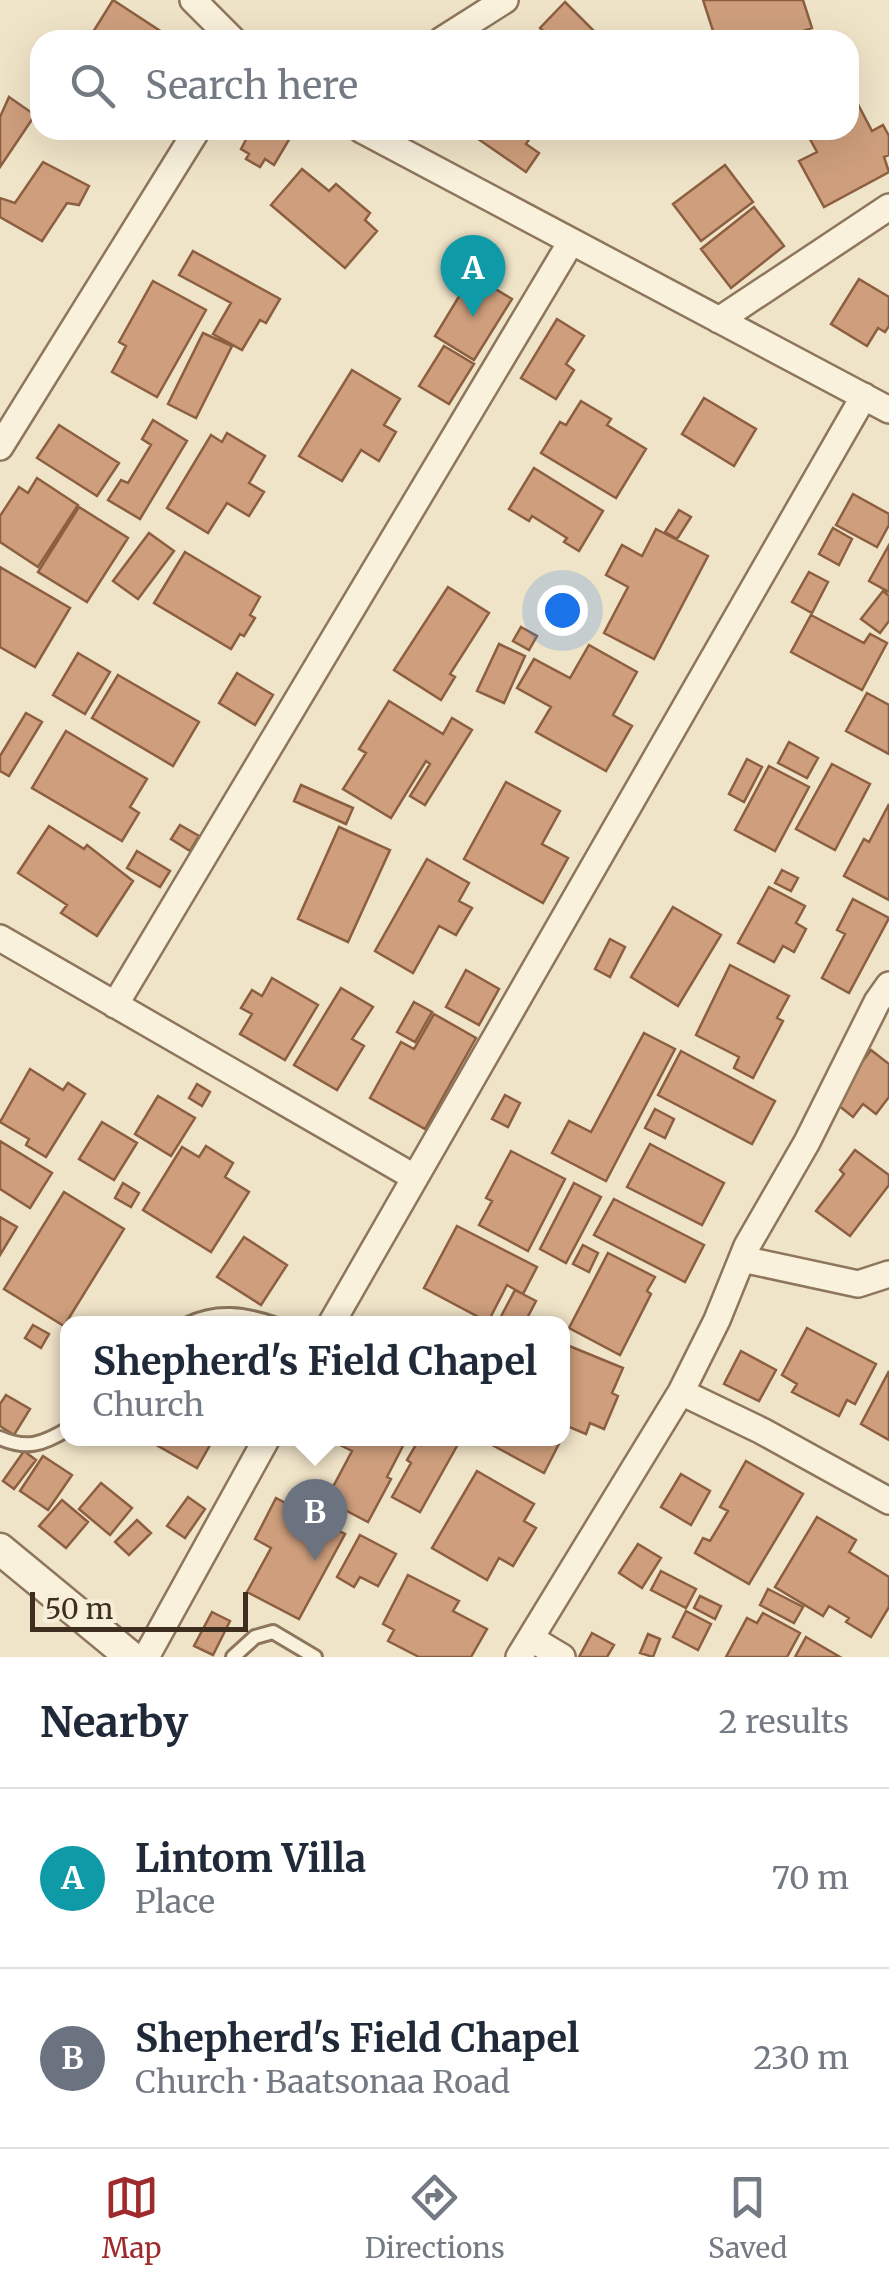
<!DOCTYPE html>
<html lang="en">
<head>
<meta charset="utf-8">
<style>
	body { margin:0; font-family:Merriweather,serif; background:#f6f6f7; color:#1f2937 }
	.scale { position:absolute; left:30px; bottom:25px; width:218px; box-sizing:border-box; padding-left:10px; border:5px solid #3d2e20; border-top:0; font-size:28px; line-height:35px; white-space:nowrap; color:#3d2e20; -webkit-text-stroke:8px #f7eed8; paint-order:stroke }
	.you { position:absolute; left:562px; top:610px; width:35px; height:35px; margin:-25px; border:8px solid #fff; border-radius:50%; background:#1a73e8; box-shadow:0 0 0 15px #1a73e833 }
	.badge { display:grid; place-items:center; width:65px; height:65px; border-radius:50%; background:#9e2a2b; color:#fff; font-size:32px; font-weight:700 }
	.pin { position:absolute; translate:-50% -82px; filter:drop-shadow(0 2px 5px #0008) }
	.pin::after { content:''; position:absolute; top:52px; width:35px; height:30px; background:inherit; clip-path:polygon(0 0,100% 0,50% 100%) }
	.popup { position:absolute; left:60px; top:1316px; width:510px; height:130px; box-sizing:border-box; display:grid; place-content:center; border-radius:20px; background:#fff; filter:drop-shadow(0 2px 8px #0005); font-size:32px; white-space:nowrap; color:#747a83 }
	.popup b { font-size:38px; color:#1f2937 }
	.popup::after { content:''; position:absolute; left:50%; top:100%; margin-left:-20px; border:20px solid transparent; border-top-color:#fff }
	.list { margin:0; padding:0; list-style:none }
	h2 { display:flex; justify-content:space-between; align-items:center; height:130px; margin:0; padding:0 40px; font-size:42px }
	h2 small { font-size:32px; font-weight:400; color:#747a83 }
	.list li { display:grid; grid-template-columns:65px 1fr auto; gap:30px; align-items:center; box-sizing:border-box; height:180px; padding:0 40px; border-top:2px solid #e0e1e3 }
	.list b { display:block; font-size:38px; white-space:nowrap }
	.list p { margin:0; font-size:32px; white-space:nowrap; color:#747a83 }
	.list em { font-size:32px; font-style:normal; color:#747a83 }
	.icon { flex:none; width:55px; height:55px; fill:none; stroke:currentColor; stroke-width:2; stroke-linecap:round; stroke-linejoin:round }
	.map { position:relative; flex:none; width:889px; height:1657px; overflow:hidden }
	.search { position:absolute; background:#fff; box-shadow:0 10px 40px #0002; left:30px; right:30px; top:30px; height:110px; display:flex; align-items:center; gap:25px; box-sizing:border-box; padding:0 35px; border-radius:30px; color:#747a83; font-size:38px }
	.sheet { height:490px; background:#fff }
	nav { display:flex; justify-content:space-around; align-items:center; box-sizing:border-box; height:140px; border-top:2px solid #e0e1e3; background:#fff; font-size:28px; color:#747a83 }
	nav a { display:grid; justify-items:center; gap:5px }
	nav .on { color:#9e2a2b }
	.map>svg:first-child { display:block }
	.building { fill:#cf9f7d; stroke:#8d5f41; stroke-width:2.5 }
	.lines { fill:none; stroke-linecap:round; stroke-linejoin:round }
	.service-casing { stroke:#8d765c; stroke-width:18 }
	.minor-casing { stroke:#8d765c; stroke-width:30 }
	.tertiary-casing { stroke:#8d765c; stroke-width:35 }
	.service { stroke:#faf1dc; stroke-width:12 }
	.minor { stroke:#faf1dc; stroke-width:25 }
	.tertiary { stroke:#faf1dc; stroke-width:30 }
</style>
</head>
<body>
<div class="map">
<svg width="889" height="1657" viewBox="0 0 889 1657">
	<rect width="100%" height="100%" fill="#f0e4c8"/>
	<path class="building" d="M113,0L168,36L166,40H88Z
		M703,0H803L812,28L778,40H707L715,37Z
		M565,2L594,31L585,40H552L540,28Z
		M851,91L872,131L883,125L889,136V155L884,157L889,172L824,207L799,161L817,152L805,130H849Z
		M9,97L35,115L0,167V117Z
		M251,130H276L290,138L274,165L265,159L260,167L246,159L249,154L241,149Z
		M474,130H546L541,137L534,132L526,144L539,153L526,172L471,134Z
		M43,162L89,186L79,205L67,203L42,241L0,217V198L15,203Z
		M725,165L753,202L701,241L673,204Z
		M302,169L329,191L336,184L370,213L365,220L377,231L345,268L271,205Z
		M754,207L784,246L731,288L701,249Z
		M193,251L280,299L266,323L260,320L242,350L213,334L231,303L179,275Z
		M472,275L512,299L474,360L435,336Z
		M859,279L889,297V326L885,332L878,328L867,346L831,324Z
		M153,281L206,310L157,397L112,372L126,346L119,342Z
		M557,319L584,336L566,364L574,370L556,399L521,378Z
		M203,333L232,346L196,418L168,404Z
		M444,346L474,364L449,404L419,386Z
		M352,370L400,399L384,425L396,432L379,461L361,450L342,481L299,456Z
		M704,398L756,429L734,466L682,434Z
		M581,401L611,419L607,425L646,449L616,498L541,453L560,422L566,425Z
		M153,420L187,441L140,519L108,500L121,480L128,483L151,445L142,439Z
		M59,425L119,463L97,496L37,458Z
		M227,433L265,456L249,483L264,492L249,516L227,503L208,533L167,508L211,435L222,442Z
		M534,468L603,511L579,551L564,542L567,538L532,516L529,521L509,509Z
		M37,478L78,505L38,567L0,542V516L19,487L28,493Z
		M853,494L889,514V525L877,547L836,525Z
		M79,507L128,538L87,602L38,572Z
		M679,510L691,517L677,539L665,532Z
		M833,528L852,539L839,565L819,554Z
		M656,529L708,556L654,659L604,633L628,587L606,575L622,545L642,556Z
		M149,533L174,551L138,599L113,581Z
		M889,545V592L869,581Z
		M185,552L260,597L250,615L255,618L244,636L240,634L231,649L154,603Z
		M0,567L70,608L35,667L0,647Z
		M809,572L828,582L812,613L792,602Z
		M448,587L489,613L450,674L455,677L441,700L394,670Z
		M883,591L889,596V621L880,633L861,619Z
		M811,615L864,643L870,634L887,643L862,690L791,652Z
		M521,627L537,636L529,650L513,641Z
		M499,644L525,656L504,703L477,691Z
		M589,645L637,672L613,715L632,726L606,771L536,732L551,707L517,688L534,659L570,678Z
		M78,653L110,672L85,714L53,695Z
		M237,673L273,695L255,725L219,703Z
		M118,675L199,722L173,766L92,718Z
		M867,693L889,705V754L846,731Z
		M389,701L443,734L452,718L472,730L425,805L410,796L430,764L426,761L391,818L343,789L366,753L359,749Z
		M26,713L42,722L9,776L0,771V756Z
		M66,731L147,779L130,807L139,813L122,841L32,788Z
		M789,742L818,758L807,778L778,763Z
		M747,759L762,767L744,802L729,794Z
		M832,764L870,784L835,850L796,829Z
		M769,766L809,787L775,851L735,830Z
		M506,782L560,811L542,844L568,858L543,903L464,859Z
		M301,785L353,808L346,824L294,801Z
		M889,804V900L844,876L864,839L869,842Z
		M180,825L199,836L190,851L171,839Z
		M49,826L84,849L87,845L133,881L97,936L61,913L67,905L18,873Z
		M339,827L390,850L348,942L298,919Z
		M137,851L170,871L160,887L127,868Z
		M427,859L469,883L459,901L472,908L456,935L439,926L413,973L375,951Z
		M782,870L798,878L791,891L775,883Z
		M769,887L805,906L796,923L806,929L794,952L783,946L774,962L738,943Z
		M853,899L889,918L849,993L822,978L845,934L837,930Z
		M673,907L721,935L678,1006L631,977Z
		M610,939L625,947L610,977L595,969Z
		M730,965L789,996L777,1018L783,1021L753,1078L734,1068L739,1057L696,1035Z
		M466,970L499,989L479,1025L446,1007Z
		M272,978L318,1005L285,1060L240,1034L252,1014L241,1008L252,990L262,996Z
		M341,988L373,1007L352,1039L364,1046L337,1090L294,1065Z
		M414,1002L432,1012L415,1042L397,1032Z
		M434,1014L476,1038L425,1129L370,1098L401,1042L414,1049Z
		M644,1033L675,1049L606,1181L552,1153L569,1121L591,1132Z
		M871,1050L889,1064V1097L876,1114L863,1104L853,1117L833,1101Z
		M681,1051L775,1101L752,1144L658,1095Z
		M30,1069L63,1090L68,1083L85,1094L46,1157L26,1145L29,1139L0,1122Z
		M197,1084L210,1092L202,1106L189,1098Z
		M505,1095L520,1103L508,1127L492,1119Z
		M158,1096L195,1118L171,1156L135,1134Z
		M655,1109L674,1119L665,1138L645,1128Z
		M102,1122L137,1143L114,1180L79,1159Z
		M0,1141L52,1173L30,1208L0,1189Z
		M650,1144L724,1183L702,1225L627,1187Z
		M206,1146L233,1163L225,1177L249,1192L211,1252L143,1210L182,1147L199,1157Z
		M855,1150L889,1175V1185L850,1236L816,1211L844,1174L840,1170Z
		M511,1151L565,1179L528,1251L479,1225L492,1201L486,1198Z
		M123,1183L139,1193L131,1207L115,1198Z
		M574,1183L601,1197L566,1263L540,1249Z
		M64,1192L124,1229L64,1326L4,1289Z
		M614,1199L704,1245L685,1282L594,1235Z
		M0,1217L17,1227L0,1255Z
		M457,1226L537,1267L523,1294L507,1285L488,1322L424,1288Z
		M244,1237L287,1265L261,1305L217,1277Z
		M583,1245L598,1253L589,1272L573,1264Z
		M608,1253L655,1277L647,1291L651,1294L620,1355L569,1328Z
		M515,1290L536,1301L524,1324H497Z
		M33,1325L49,1334L41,1348L25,1338Z
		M807,1328L876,1364L855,1404L847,1400L839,1416L792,1392L797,1384L782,1375Z
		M562,1343L623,1368L612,1393L618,1396L604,1429L590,1423L586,1434L562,1424Z
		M741,1351L776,1370L759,1401L724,1384Z
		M889,1371V1440L861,1424Z
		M6,1395L30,1409L14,1435L0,1426V1404Z
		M144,1438H214L197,1468Z
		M336,1438H407L387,1477L391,1479L368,1522L326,1500L352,1451L334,1442Z
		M424,1438H444L457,1446L420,1512L392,1497L411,1463L407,1460L417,1443L421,1445Z
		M479,1438H562L544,1473Z
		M24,1451L36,1460L14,1489L3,1481Z
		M43,1456L72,1475L48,1510L20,1491Z
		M746,1461L803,1494L749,1584L695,1553L703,1538L710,1541L728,1511L720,1507Z
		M477,1471L534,1504L524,1521L536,1528L513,1566L499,1558L487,1580L432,1548Z
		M681,1474L710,1491L691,1525L661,1507Z
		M101,1483L132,1508L110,1535L79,1509Z
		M188,1497L205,1509L185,1538L167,1526Z
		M276,1498L299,1510L302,1504L324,1516L321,1522L345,1534L299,1619L247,1592L271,1548L255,1539Z
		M62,1500L88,1522L66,1548L39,1526Z
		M817,1517L856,1540L849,1552L889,1577V1607L871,1637L846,1622L849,1618L829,1606L823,1616L775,1587Z
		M137,1520L151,1533L129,1555L115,1542Z
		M360,1535L396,1554L378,1586L360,1577L354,1587L337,1577Z
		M638,1544L661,1558L642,1588L619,1573Z
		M661,1571L696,1589L686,1608L651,1590Z
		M408,1575L459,1601L453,1611L487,1629L471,1657H419L388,1641L394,1630L383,1624Z
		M768,1589L803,1607L794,1623L760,1605Z
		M700,1596L721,1606L715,1619L694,1608Z
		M686,1611L711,1624L698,1650L673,1637Z
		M212,1612L230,1621L213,1655L194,1646Z
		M763,1613L800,1633L787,1657H726L747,1618L757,1623Z
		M592,1633L614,1645L607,1657H579Z
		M648,1634L660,1639L653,1657L640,1653Z
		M806,1637L840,1657H795Z"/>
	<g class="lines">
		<g class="service-casing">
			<path id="service" d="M188,1324C217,1310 244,1314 274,1324
				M0,1438C27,1450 43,1444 68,1429
				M233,1657L255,1637L273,1632L315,1657"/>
		</g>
		<g class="minor-casing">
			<path id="minor" d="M193,0L233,40
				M442,40L505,0
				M362,130L889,410
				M719,320L889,207
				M0,447L197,130
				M0,938L414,1177
				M115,1005L571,242
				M742,1259L858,1284L889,1274
				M331,1324L864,396
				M681,1392L762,1431L889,1501
				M532,1639L562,1657
				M146,1657L267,1438
				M519,1657L681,1392L717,1320L747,1246L807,1142L877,1002L889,985"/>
		</g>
		<g class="tertiary-casing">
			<path id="tertiary" d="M0,1549L131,1657"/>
		</g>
		<use href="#service" class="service"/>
		<use href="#minor" class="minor"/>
		<use href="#tertiary" class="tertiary"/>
	</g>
</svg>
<div class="scale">50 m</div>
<div class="you"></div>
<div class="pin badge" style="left:473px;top:317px;background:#0f9aa8">A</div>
<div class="pin badge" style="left:315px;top:1561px;background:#6b7280">B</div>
<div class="popup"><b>Shepherd's Field Chapel</b>Church</div>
<div class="search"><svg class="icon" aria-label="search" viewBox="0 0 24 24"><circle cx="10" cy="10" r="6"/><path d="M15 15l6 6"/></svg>Search here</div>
</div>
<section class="sheet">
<h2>Nearby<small>2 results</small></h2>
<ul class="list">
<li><span class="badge" style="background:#0f9aa8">A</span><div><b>Lintom Villa</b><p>Place</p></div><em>70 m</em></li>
<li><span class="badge" style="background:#6b7280">B</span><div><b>Shepherd's Field Chapel</b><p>Church · Baatsonaa Road</p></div><em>230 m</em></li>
</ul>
</section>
<nav>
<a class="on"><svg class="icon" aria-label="map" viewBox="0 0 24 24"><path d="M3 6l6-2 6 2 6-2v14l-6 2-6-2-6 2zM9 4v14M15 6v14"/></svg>Map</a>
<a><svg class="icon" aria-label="directions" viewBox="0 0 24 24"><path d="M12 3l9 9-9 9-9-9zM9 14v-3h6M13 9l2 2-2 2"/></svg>Directions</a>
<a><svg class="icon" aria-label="saved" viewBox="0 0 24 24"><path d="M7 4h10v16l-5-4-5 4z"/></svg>Saved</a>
</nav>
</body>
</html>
